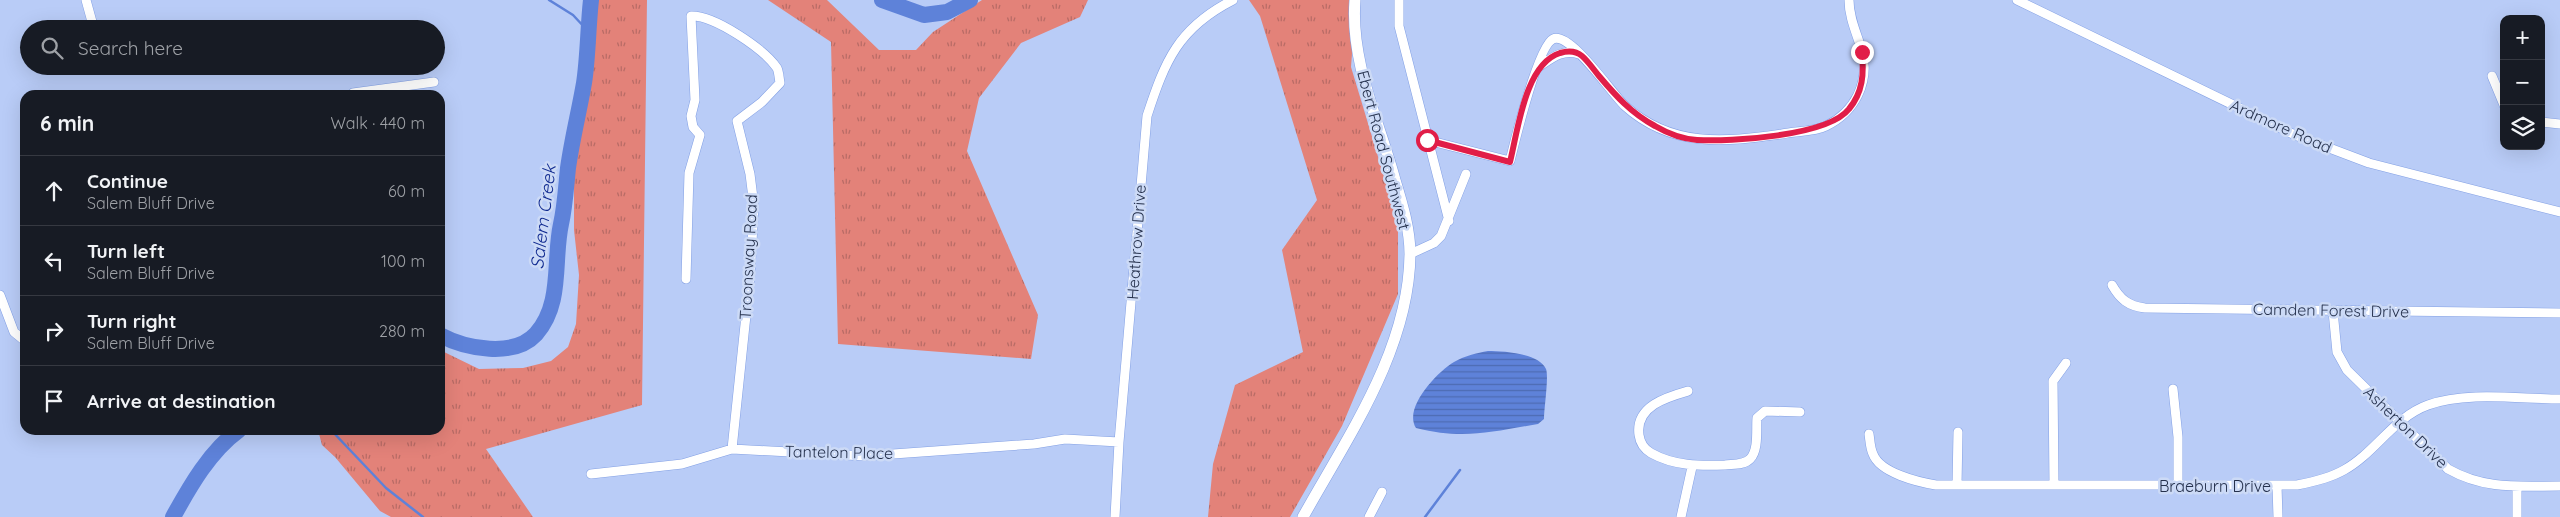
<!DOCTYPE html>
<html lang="en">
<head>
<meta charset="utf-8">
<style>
	body { margin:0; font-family:Quicksand,sans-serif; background:#20242c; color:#f1f3f6 }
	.controls { position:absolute; right:15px; top:15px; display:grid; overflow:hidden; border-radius:10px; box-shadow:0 5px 20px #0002 }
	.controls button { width:45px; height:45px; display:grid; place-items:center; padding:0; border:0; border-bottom:1px solid #363941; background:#171b24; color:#f1f3f6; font:25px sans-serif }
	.stop { position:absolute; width:15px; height:15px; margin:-11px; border:4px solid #e11d48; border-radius:50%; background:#fff }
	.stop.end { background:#e11d48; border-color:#fff; box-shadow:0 1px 5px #0008 }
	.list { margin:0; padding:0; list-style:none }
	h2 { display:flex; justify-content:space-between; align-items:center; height:65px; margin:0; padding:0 20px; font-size:21px }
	h2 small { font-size:16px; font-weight:400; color:#9ea1a6 }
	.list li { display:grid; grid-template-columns:32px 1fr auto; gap:15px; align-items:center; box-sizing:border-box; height:70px; padding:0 20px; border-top:1px solid #363941 }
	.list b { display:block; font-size:19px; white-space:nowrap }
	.list p { margin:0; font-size:16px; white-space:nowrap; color:#9ea1a6 }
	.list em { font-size:16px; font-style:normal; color:#9ea1a6 }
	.icon { flex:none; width:28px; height:28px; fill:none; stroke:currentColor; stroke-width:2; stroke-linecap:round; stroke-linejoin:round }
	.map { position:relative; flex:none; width:2560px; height:517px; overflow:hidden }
	.search { position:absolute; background:#171b24; box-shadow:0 5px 20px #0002; left:20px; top:20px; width:425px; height:55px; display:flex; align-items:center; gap:12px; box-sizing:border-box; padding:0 18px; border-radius:28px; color:#9ea1a6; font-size:19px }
	.panel { position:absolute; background:#171b24; box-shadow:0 5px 20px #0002; left:20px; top:90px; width:425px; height:345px; border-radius:15px }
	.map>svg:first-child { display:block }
	.grass { fill:url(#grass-tufts) }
	.water { fill:url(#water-rules) }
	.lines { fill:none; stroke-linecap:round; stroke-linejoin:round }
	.stream { stroke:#5e82d9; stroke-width:2.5 }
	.river { stroke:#5e82d9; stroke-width:16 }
	.minor-casing { stroke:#83a0e4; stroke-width:10 }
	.major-casing { stroke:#83a0e4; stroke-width:12 }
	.minor { stroke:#fff; stroke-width:9 }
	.major { stroke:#fff; stroke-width:11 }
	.route { stroke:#e11d48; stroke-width:6 }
	.labels { text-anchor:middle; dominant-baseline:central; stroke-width:5; stroke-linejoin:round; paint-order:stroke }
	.street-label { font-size:16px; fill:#25314d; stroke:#ccdaf6 }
	.water-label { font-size:18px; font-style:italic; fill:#112b91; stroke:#ccdaf6 }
</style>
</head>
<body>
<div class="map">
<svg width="2560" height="517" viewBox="0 0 2560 517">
	<defs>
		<pattern id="grass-tufts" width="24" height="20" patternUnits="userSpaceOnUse" patternTransform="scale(1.25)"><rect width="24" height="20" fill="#e38279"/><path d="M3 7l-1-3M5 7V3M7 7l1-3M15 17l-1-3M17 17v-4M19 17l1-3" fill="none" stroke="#b86b65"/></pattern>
		<pattern id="water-rules" width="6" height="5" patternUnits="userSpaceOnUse" patternTransform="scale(1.25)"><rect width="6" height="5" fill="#5e82d9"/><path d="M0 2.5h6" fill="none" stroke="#4d6bb2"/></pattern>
	</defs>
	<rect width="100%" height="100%" fill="#b9ccf7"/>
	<path class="grass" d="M596,0H647L642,405L486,449L533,517H391L380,511L335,457L322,445L318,430H440V350L479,369L523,368L551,361L568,347L576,324L579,275L574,230V174L587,91Z
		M768,0H827L879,50H916L933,32L982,0H1088L1080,17L1021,43L979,98L967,151L1038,315L1031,359L838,344L831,42Z
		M1249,0H1356L1351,67L1398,223V294L1342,426L1290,517H1208L1213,464L1235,385L1303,352L1282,250L1317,200L1260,16Z"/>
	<path class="water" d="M1488,351C1503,351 1539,353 1546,369C1549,377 1544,408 1544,419L1538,424C1491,432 1463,440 1416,428C1403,408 1437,372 1454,362C1464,356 1477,353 1488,351Z"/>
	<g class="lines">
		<path class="stream" d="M549,0L573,15L587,30
			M331,430L386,488L423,517
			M1425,517L1460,470"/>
		<path class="river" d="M882,0L924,15L947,12L970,0
			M440,335C466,349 514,358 536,334C563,304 553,260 561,224C565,206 566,187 568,168C572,139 579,112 584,83C588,58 588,26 591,0
			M173,517C190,486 210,451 239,430"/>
		<g class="minor-casing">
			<path id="minor" d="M86,0L94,29
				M1399,0V26L1449,221
				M2017,0L2295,135L2369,163L2560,212
				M1540,66C1553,57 1563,49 1579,54
				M2492,76L2504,105
				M353,93L434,82
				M2541,122L2560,124
				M1427,140L1510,161C1515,141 1538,46 1553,39C1570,31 1612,94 1625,106C1672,148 1724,142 1782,134C1796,131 1814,132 1826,126C1855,112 1870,82 1862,51C1857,34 1849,18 1849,0
				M1410,254L1434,243L1441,236L1466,174
				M686,279L689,173L700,135L693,127L691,116L695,100L691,16C714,15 764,49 777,68C779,72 779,78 780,83L762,102L737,121L750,174L754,206L750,277L732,449
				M2112,285C2120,299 2128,306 2145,308L2560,313
				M0,295L14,332L25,341
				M2333,311L2337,352L2347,370L2448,469C2485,490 2519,486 2560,486
				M2173,389L2178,437V486
				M1688,391C1667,397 1635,406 1639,435C1640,442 1644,449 1651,453C1674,466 1700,466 1725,465C1734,464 1744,465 1750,459C1759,450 1756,429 1757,418L1765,411L1800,412
				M1869,434C1870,440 1870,448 1873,454C1880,473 1918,482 1936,485H2297C2313,482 2330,478 2344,470C2375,453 2394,417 2428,405C2466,391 2520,399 2560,399
				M591,474L682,464L732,449L865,456L1034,444L1065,439L1119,442
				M1957,485L1958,432
				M2054,485L2053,381L2066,363
				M2277,486L2278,517
				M2517,486V517
				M1115,517L1119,442L1147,116C1165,61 1178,28 1233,0
				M1369,517L1382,492
				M1681,517L1692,467"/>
		</g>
		<g class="major-casing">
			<path id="major" d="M1303,517C1348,436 1409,350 1410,254C1410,229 1402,203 1395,180C1379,121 1350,62 1355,0"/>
		</g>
		<use href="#minor" class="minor"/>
		<use href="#major" class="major"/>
	</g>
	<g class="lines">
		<path class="route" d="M1427,140L1510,162C1518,130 1525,64 1560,53C1567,51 1576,51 1582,56C1588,61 1594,70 1599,76C1616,96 1631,113 1655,126C1667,133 1683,139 1697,140C1731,142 1828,136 1849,109C1863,92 1864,74 1862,52"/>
	</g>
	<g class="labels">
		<g class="street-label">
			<text transform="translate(2281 126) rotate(24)">Ardmore Road</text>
			<text transform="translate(1384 150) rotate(75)">Ebert Road Southwest</text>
			<text transform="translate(1136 242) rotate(-86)">Heathrow Drive</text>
			<text transform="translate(748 257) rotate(-87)">Troonsway Road</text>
			<text transform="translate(2331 310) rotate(1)">Camden Forest Drive</text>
			<text transform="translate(2406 427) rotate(44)">Asherton Drive</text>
			<text transform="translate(839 452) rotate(1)">Tantelon Place</text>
			<text x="2215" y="486">Braeburn Drive</text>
		</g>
		<g class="water-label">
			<text transform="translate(543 217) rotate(-83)">Salem Creek</text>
		</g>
	</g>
</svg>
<div class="controls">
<button>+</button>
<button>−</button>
<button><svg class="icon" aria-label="layers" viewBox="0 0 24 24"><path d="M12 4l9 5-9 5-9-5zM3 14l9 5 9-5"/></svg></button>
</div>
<div class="stop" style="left:1427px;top:140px"></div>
<div class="stop end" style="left:1862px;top:52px"></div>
<div class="search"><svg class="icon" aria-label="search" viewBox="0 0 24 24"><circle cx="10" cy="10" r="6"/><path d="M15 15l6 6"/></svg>Search here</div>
<section class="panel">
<h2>6 min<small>Walk · 440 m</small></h2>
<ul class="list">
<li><svg class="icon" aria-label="ahead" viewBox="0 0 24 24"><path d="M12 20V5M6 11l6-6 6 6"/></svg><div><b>Continue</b><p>Salem Bluff Drive</p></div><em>60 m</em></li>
<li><svg class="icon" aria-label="left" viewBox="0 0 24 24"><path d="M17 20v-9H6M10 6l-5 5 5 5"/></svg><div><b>Turn left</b><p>Salem Bluff Drive</p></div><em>100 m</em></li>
<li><svg class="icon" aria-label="right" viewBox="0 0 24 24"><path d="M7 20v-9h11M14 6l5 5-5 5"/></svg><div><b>Turn right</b><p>Salem Bluff Drive</p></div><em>280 m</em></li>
<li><svg class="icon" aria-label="arrive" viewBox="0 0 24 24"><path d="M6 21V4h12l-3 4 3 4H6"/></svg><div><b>Arrive at destination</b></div></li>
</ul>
</section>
</div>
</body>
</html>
